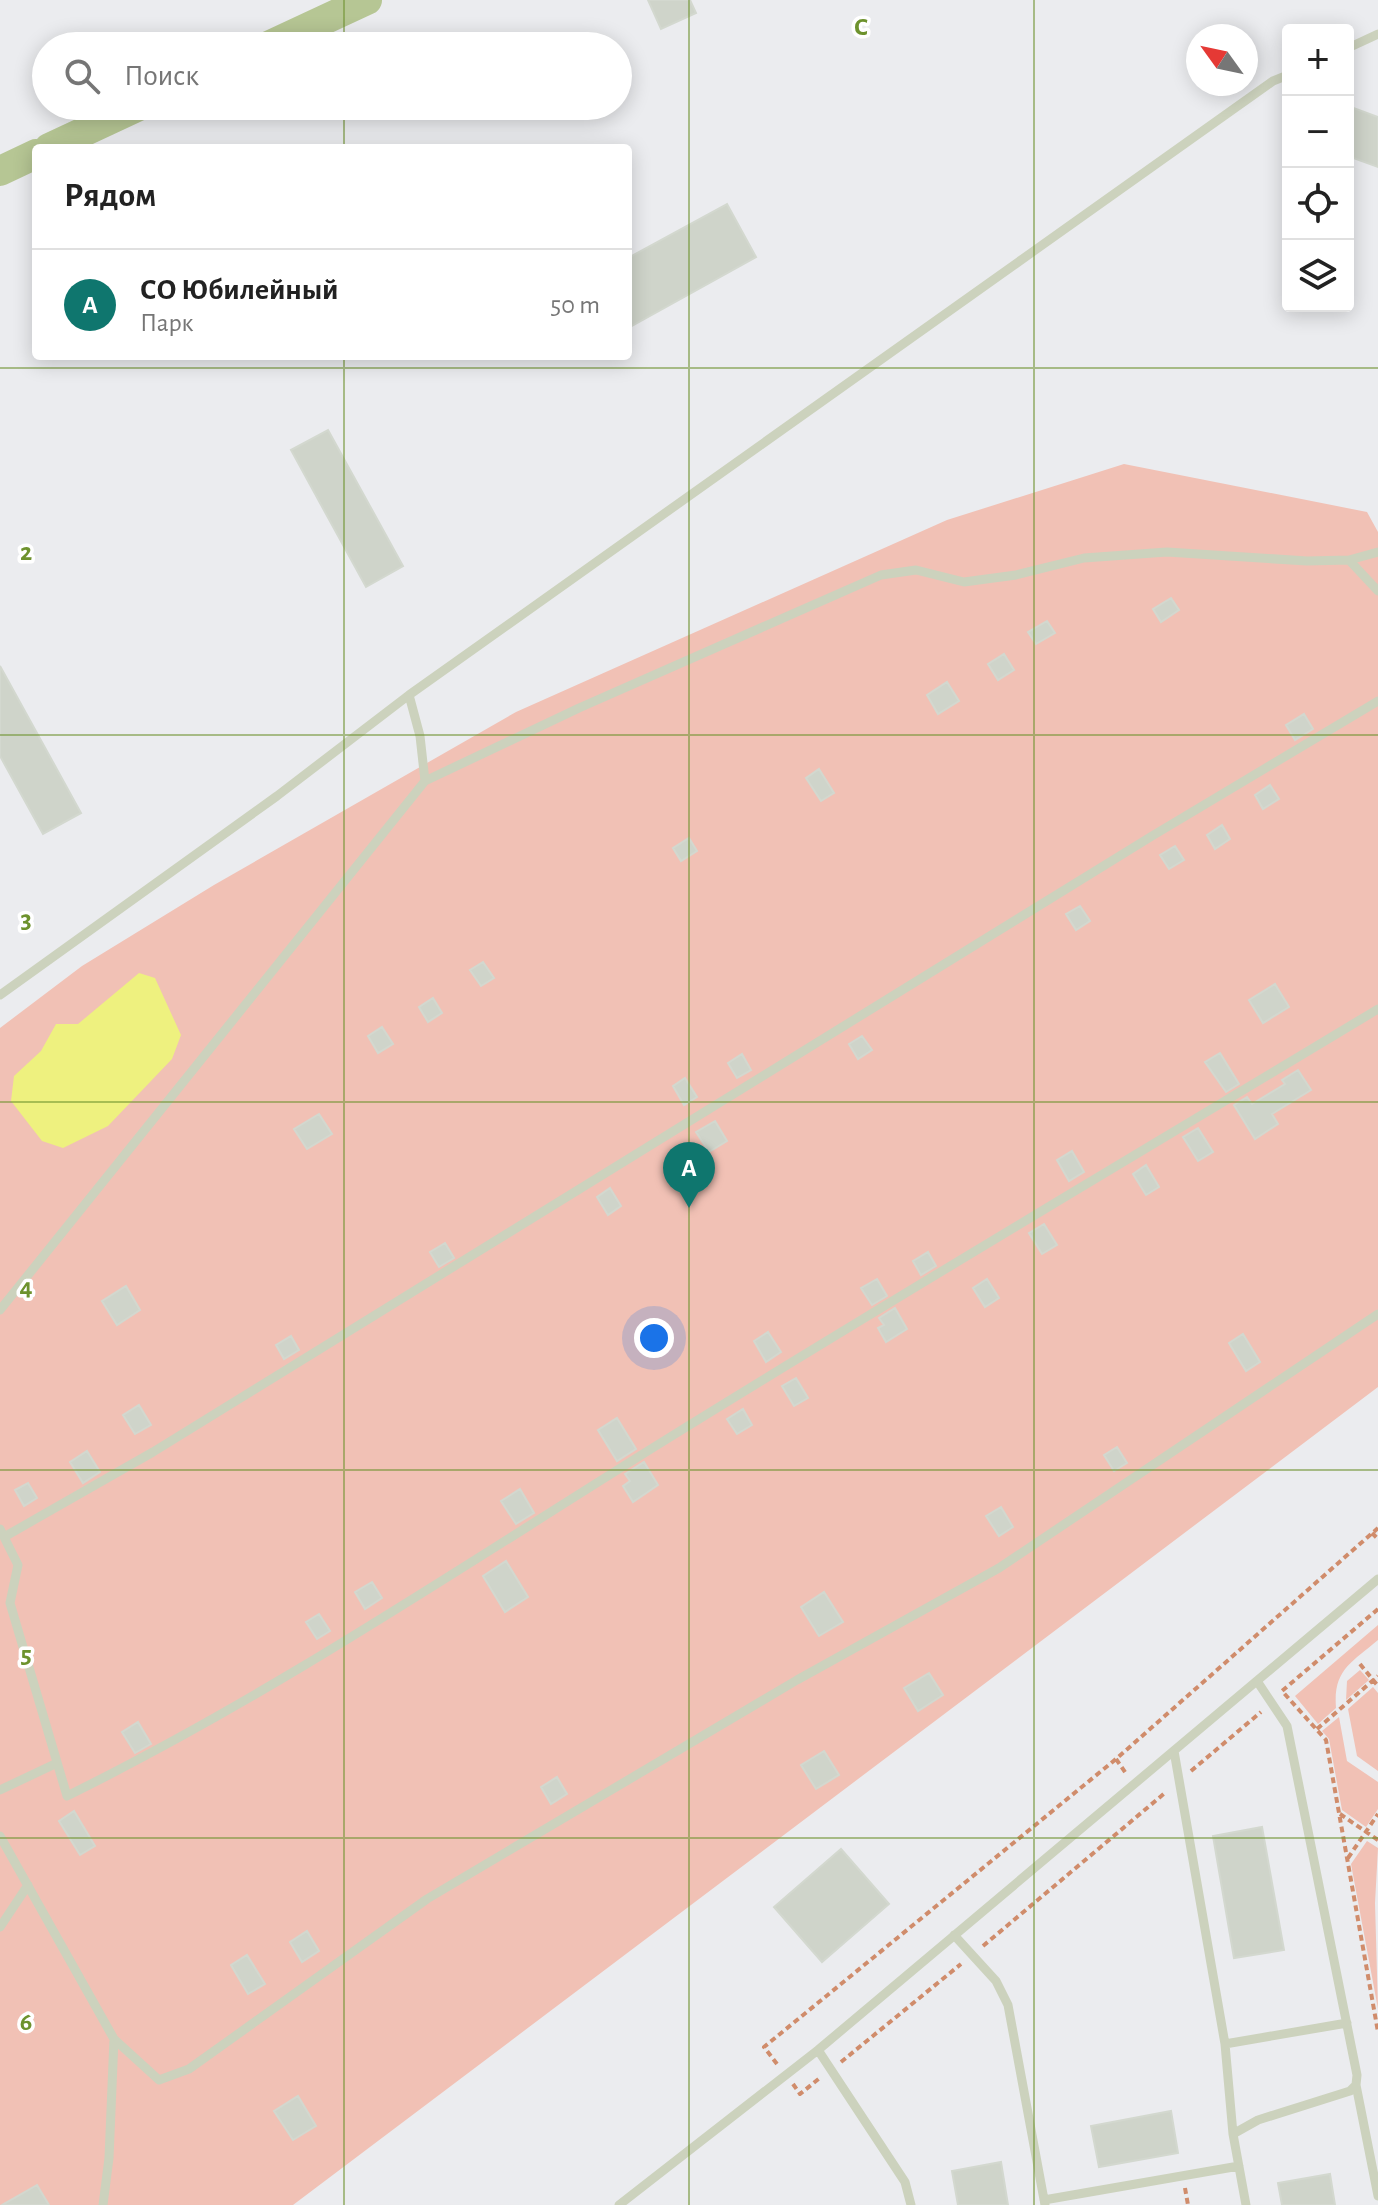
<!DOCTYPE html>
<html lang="ru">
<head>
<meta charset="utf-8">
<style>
	body { margin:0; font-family:"Alegreya Sans",sans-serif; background:#f2f2f2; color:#222 }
	.controls { position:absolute; right:24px; top:24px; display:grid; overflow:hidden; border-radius:8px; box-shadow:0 4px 20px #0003 }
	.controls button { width:72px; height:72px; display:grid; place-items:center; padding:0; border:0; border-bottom:2px solid #e0e0e0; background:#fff; color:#222; font:40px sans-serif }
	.compass { position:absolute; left:1186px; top:24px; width:72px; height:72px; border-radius:50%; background:#fff; box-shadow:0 4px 20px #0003; rotate:303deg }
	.you { position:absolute; left:654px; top:1338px; width:28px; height:28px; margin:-20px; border:6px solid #fff; border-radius:50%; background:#1a73e8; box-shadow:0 0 0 12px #1a73e833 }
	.badge { display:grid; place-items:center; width:52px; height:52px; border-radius:50%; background:#0f766e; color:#fff; font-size:26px; font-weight:700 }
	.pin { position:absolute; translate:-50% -66px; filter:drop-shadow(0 2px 4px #0008) }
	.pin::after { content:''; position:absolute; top:42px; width:28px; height:24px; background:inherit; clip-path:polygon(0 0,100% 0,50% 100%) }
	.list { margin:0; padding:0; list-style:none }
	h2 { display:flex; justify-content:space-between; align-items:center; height:104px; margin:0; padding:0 32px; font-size:34px }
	h2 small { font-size:26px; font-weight:400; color:#767676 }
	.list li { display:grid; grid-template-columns:52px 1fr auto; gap:24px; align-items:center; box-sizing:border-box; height:112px; padding:0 32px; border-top:2px solid #e0e0e0 }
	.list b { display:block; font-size:30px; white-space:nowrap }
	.list p { margin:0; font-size:26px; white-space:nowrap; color:#767676 }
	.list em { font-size:26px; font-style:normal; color:#767676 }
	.icon { flex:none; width:44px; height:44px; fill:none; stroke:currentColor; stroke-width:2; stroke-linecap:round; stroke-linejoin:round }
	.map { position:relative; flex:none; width:1378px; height:2205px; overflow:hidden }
	.search { position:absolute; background:#fff; box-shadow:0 4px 20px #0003; left:32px; top:32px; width:600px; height:88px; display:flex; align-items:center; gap:20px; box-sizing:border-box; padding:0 28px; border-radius:44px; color:#767676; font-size:30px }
	.panel { position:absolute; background:#fff; box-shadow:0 4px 20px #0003; left:32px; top:144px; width:600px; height:216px; border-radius:8px }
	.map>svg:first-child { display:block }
	.green { fill:#f1c1b5 }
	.water { fill:#eef17f }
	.building { fill:#cfd4ca; stroke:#d3d8cf; stroke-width:2 }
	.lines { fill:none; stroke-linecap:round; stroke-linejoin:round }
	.path { stroke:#d08c6b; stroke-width:4; stroke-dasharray:6 4; stroke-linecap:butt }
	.service { stroke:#ccd2bd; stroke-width:9 }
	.trunk { stroke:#b6c694; stroke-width:30 }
	.grid { fill:none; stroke:#6d922d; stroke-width:2; stroke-opacity:0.55 }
	.grid-label { font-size:26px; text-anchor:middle; font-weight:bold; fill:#6d922d; stroke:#fff; stroke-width:7; stroke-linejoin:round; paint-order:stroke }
</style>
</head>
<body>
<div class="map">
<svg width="1378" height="2205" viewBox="0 0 1378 2205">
	<rect width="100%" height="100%" fill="#ebecef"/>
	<path class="green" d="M1124,464L1367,512L1378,532V1387L293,2205H0V1028L82,966L214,885L516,712L947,520Z
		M1378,1625V1640C1351,1663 1333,1670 1336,1708L1318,1724L1295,1696Z
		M1360,1670L1369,1680L1346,1700L1347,1681Z
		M1373,1687L1378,1693V1771L1357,1756L1348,1709Z
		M1339,1717L1347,1761L1378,1782V1809L1366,1827L1342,1810L1329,1739L1322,1731Z
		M1367,1841L1378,1848L1375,1903L1378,2009L1351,1864Z"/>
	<path class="water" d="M139,973L155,978L181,1035L172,1059L108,1126L63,1148L42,1141L11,1101L14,1076L41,1051L56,1024H78Z"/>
	<path class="building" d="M648,0H690L696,13L661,29Z
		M1348,106L1378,117V167L1348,156Z
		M727,204L756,257L628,328V258Z
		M328,430L403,566L366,587L291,450Z
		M1171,598L1179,610L1161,622L1153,609Z
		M1047,621L1055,633L1036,644L1028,632Z
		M1004,654L1014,670L998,680L988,664Z
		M0,666L81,813L43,834L0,756Z
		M947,682L959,701L938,714L927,695Z
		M1304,714L1313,729L1295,740L1286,725Z
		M819,769L834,793L821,801L806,778Z
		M1270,785L1279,799L1263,809L1255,795Z
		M1222,825L1230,839L1215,849L1207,835Z
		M689,838L697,851L681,861L673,848Z
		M1175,846L1184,860L1169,869L1160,855Z
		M1080,906L1090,921L1076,930L1066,914Z
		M483,962L494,978L481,986L470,970Z
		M1275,984L1289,1007L1263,1023L1249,1000Z
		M433,998L442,1013L428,1022L419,1007Z
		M382,1027L393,1044L378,1053L368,1036Z
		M862,1036L872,1050L858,1059L849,1044Z
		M1220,1053L1239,1084L1226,1092L1205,1062Z
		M742,1054L751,1070L737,1078L728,1063Z
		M1298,1070L1311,1090L1272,1114L1278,1124L1255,1139L1234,1105L1247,1097L1252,1104L1285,1084L1282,1080Z
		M685,1078L697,1097L684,1105L673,1086Z
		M319,1114L332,1134L307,1149L294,1129Z
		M715,1121L727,1141L709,1152L696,1132Z
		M1198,1128L1213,1152L1198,1161L1183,1137Z
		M1072,1151L1084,1172L1069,1181L1057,1160Z
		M1146,1165L1159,1187L1146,1195L1133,1174Z
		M610,1188L621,1206L608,1215L597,1197Z
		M1044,1224L1057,1245L1042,1254L1029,1233Z
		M445,1243L454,1258L439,1267L430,1252Z
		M928,1252L936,1266L921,1275L913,1261Z
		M877,1279L887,1296L872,1305L861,1288Z
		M987,1279L999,1298L985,1307L973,1288Z
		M126,1286L140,1310L117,1325L102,1301Z
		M895,1308L907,1329L886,1342L878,1328L884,1325L879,1318Z
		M768,1332L781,1352L766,1362L754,1341Z
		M1243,1334L1260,1362L1246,1371L1229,1343Z
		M291,1336L299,1350L284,1359L276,1345Z
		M796,1378L808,1398L794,1406L782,1386Z
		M139,1405L151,1425L135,1434L123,1415Z
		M743,1409L752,1425L737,1434L727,1419Z
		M617,1418L636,1449L617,1461L598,1430Z
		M1117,1447L1127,1463L1114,1471L1104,1455Z
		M87,1451L100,1472L83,1483L70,1462Z
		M644,1462L658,1485L633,1502L623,1486L630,1481L625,1474Z
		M28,1483L37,1498L24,1506L15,1490Z
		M520,1489L534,1513L516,1524L501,1501Z
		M1001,1507L1013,1527L999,1536L986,1516Z
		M506,1561L528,1597L505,1612L483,1576Z
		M372,1582L382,1598L365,1609L355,1592Z
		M824,1592L843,1622L819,1636L801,1607Z
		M319,1614L330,1631L317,1639L306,1622Z
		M929,1673L943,1695L918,1711L904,1688Z
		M138,1722L151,1744L135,1753L122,1732Z
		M824,1751L839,1775L816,1789L801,1765Z
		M557,1777L567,1794L551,1804L541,1787Z
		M74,1811L95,1846L80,1855L59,1821Z
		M1262,1827L1284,1950L1234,1958L1213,1836Z
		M841,1849L889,1904L822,1962L774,1907Z
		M307,1931L319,1951L302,1962L290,1942Z
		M247,1955L265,1984L248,1994L231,1965Z
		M298,2096L316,2126L293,2140L274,2111Z
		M1171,2111L1178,2153L1099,2167L1091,2126Z
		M1001,2162L1008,2205H958L952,2171Z
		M1330,2174L1335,2205H1282L1278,2183Z
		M37,2185L49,2205H2Z"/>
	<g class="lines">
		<path class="path" d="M1372,1533L1378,1539
			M1378,1609L1282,1691L1326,1740L1378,2032
			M1360,1664L1378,1686
			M1317,1729L1378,1676
			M1116,1759L1127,1775
			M1191,1771L1261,1712
			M1340,1814L1378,1840
			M1348,1858L1378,1814
			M983,1946L1166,1792
			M841,2062L961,1964
			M777,2064L764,2047L1116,1759L1378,1528
			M793,2084L800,2094L821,2077
			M1185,2188L1188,2205"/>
		<path class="service" d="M1348,48L1378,34
			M1349,560L1378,552
			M425,781L579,708L881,575L916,570L964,582L1016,575L1084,558L1167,552L1307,561L1349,560L1378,591
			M0,995L277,796L409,695
			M0,1310L425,781L420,736L409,695L1273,81L1288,75
			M0,1529L18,1565L10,1603L67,1796C276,1693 470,1561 667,1439C902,1293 1141,1152 1378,1009
			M4,1537L153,1452L1152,836L1378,701
			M1174,1751L1225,2044L1233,2134L1246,2205
			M0,1790L57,1763
			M0,1836L114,2039L159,2080L189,2069L427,1899L797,1680L999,1568L1378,1314
			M0,1927L28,1885
			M954,1935L996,1981L1008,2005L1045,2205
			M1225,2044L1347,2023
			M818,2050L905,2182L911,2205
			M1356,2085L1378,2196
			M1233,2134L1258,2120L1350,2091L1356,2085L1357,2075L1287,1726L1257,1681
			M1044,2200L1239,2166
			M103,2205L109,2158L114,2039
			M619,2205L818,2050L1378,1579"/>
		<path class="trunk" d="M268,46L367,0
			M49,148L139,106
			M0,171L36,154"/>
	</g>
	<path class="grid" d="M344,0V46M689,0V2205M1034,0V2205M344,106V148M344,356V2205M0,368H1378M0,735H1378M0,1102H1378M0,1470H1378M0,1838H1378"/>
	<g class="grid-label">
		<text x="861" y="35">C</text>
		<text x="26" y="560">2</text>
		<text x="26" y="928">3</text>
		<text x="26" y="1295">4</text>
		<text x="26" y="1663">5</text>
		<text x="26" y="2030">6</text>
	</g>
</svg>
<div class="controls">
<button>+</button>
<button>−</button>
<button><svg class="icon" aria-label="locate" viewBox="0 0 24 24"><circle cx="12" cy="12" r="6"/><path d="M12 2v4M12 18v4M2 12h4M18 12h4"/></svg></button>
<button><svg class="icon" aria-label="layers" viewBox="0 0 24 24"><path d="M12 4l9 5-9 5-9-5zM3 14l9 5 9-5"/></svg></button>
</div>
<svg class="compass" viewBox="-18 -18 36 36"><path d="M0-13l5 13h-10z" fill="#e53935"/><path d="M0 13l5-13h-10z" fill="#767676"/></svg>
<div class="you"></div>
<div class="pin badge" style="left:689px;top:1208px">A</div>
<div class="search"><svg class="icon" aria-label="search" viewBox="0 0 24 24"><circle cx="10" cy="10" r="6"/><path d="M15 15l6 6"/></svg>Поиск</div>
<section class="panel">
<h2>Рядом<small></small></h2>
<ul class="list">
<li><span class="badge">A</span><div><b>СО Юбилейный</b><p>Парк</p></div><em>50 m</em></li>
</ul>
</section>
</div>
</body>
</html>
